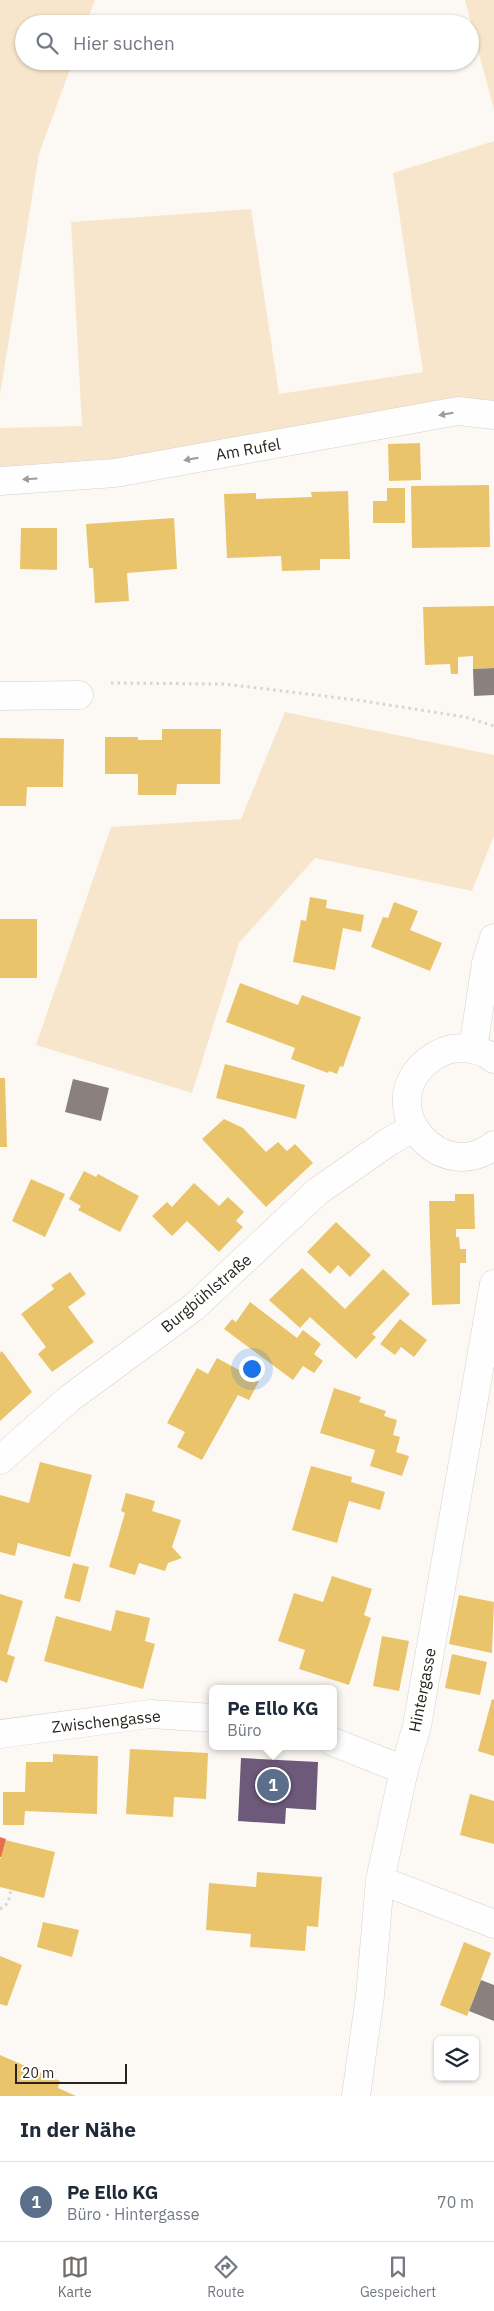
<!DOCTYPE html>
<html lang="de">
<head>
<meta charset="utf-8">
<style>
	body { margin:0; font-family:"IBM Plex Sans",sans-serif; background:#f2f2f3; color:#1f2937 }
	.controls { position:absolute; right:15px; bottom:15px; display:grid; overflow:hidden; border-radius:8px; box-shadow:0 1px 4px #0004 }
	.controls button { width:45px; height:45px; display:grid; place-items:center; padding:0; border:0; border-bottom:1px solid #e0e1e3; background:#fff; color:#1f2937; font:25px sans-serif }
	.scale { position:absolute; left:15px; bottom:12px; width:112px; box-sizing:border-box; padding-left:5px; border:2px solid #28231d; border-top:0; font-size:14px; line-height:18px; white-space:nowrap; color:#28231d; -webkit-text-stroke:4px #fff; paint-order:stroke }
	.you { position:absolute; left:251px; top:1368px; width:18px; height:18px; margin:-12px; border:4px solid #fff; border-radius:50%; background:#1a73e8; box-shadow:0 0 0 8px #1a73e833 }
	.badge { display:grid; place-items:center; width:32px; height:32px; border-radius:50%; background:#726e69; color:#fff; font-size:16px; font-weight:700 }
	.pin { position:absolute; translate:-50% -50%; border:2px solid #fff; box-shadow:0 1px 5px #0006 }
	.popup { position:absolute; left:209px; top:1685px; width:128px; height:65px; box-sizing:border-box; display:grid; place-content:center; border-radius:8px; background:#fff; filter:drop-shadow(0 1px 4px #0005); font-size:16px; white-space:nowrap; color:#747a83 }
	.popup b { font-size:19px; color:#1f2937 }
	.popup::after { content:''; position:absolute; left:50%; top:100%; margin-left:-10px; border:10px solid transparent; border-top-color:#fff }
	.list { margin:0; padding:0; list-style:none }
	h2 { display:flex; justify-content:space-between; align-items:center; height:65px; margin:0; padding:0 20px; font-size:21px }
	h2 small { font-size:16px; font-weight:400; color:#747a83 }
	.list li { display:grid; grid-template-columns:32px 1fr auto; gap:15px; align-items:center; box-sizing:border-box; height:80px; padding:0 20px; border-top:1px solid #e0e1e3 }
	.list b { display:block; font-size:19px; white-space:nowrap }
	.list p { margin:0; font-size:16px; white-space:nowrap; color:#747a83 }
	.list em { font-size:16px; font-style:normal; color:#747a83 }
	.icon { flex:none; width:28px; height:28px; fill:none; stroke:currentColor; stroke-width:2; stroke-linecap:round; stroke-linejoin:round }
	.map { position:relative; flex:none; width:494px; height:2096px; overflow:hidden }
	.search { position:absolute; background:#fff; box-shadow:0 1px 4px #0004; left:15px; right:15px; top:15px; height:55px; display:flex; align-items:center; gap:12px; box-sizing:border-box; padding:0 18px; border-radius:28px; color:#747a83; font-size:19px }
	.sheet { height:145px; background:#fff }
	nav { display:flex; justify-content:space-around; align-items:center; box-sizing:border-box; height:70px; border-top:1px solid #e0e1e3; background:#fff; font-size:14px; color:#747a83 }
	nav a { display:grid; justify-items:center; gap:2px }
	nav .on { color:#726e69 }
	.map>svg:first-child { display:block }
	.green { fill:#f8e6cc }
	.homes { fill:#e9c46a }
	.shops { fill:#e76f51 }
	.offices { fill:#6d597a }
	.industry { fill:#8a817c }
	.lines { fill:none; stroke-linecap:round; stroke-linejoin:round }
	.minor-casing { stroke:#d5d1cc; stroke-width:29 }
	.path { stroke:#d7d5d4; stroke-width:3; stroke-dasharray:2.5 4; stroke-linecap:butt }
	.minor { stroke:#fffefe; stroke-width:28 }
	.oneway { fill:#9e9b99 }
	.labels { text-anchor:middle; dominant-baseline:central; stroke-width:5; stroke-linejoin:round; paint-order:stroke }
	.street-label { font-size:16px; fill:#28231d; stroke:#fff }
</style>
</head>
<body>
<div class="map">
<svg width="494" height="2096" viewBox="0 0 494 2096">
	<rect width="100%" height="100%" fill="#fcf9f5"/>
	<path class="green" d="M0,0H95L86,24H24V61H73L39,154L0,395Z
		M465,0H494V110Z
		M494,141V404L120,460L0,469V428L82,426L71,222L251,209L279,394L423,372L393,173Z
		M285,712L494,755V836L472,891L315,858L239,943L192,1093L36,1045L111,827L241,819Z"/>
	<path class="homes" d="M420,443L421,480L389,481L388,444Z
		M489,485L490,547L412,548L411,486Z
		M387,488H405V523H373V501H387Z
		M348,491L350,559H320V570L282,571L281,556L227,558L224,494L256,493V499L312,497L311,492Z
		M174,518L177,569L127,573L129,601L95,603L93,568H89L86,524Z
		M21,528H57V570L20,569Z
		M494,606V668L473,669V656L458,657V674H451L450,664L425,665L423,607Z
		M162,729H221L220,784H177L176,795H138V774H105V737H138V740H162Z
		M0,738L64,739L63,787H27L26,806H0Z
		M310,897L327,900L326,908L364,915L361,932L343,928L335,970L293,962L301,920L306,921Z
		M394,902L418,911L410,930L442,943L430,971L371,947L383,917L388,918Z
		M0,919H37V978H0Z
		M240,983L298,1005L302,995L361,1017L343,1067L340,1066L337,1074L329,1071L328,1073L291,1059L295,1048L226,1022Z
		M225,1064L305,1085L296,1119L216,1098Z
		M0,1078H5L7,1147H0Z
		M224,1119L243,1128L266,1152L278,1142L287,1151L295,1144L313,1163L266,1207L202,1139Z
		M84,1171L96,1177L98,1174L139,1196L120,1232L78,1210L81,1206L69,1199Z
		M31,1179L65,1194L45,1237L12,1221Z
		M194,1183L219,1206L228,1197L244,1212L236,1221L243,1227L219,1252L187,1221L172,1236L152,1216L167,1202L172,1207Z
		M455,1194H474L475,1229H456V1237H459L460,1249H466V1263H460V1304L432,1305L429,1201H455Z
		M336,1222L371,1255L350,1277L338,1265L330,1274L307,1252Z
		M302,1268L345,1309L383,1269L410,1294L372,1334L376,1337L356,1359L310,1317L300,1328L269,1300Z
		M70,1272L86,1294L68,1307L94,1342L52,1372L38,1354L46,1347L21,1314L54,1289L51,1285Z
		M250,1302L297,1338L303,1330L321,1344L314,1354L323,1361L314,1373L303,1366L293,1380L224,1329L232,1319L236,1322Z
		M400,1319L427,1340L414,1357L401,1347L395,1355L380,1344Z
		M2,1351L32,1392L0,1421V1353Z
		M217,1358L259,1381L249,1400L238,1395L202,1460L177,1447L185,1432L167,1423L197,1368L208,1374Z
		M334,1388L361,1397L359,1402L386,1411L384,1416L397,1420L393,1435L400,1437L396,1452L409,1456L402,1476L370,1466L375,1450L320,1433Z
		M40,1462L92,1475L70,1557L18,1543L15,1556L0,1552V1495L29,1503Z
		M311,1466L352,1477L351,1482L385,1492L380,1510L349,1501L337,1543L292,1530Z
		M126,1493L155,1501L152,1511L181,1520L172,1547L182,1558L168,1563L165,1571L139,1563L135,1575L109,1567L125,1513L121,1511Z
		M73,1563L89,1567L80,1602L64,1598Z
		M332,1576L372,1589L364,1615L371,1618L349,1685L299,1669L305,1650L278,1641L294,1593L323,1602Z
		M0,1594L23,1601L7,1654L15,1657L7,1683L0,1680Z
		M459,1595L494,1602L492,1653L449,1644Z
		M116,1610L150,1618L145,1641L155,1644L143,1689L44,1661L56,1616L111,1631Z
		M382,1636L409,1641L399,1691L373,1686Z
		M452,1654L487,1662L480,1695L445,1688Z
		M492,1699L494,1700V1756L478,1751Z
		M130,1749L208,1753L206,1799L174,1797L173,1817L126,1814Z
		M53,1754L98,1756L97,1814L25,1811L24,1825H3V1792H25L26,1762H53Z
		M470,1794L494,1801V1844L460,1835Z
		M5,1840L55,1852L44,1898L0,1887V1860Z
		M257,1872L322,1877L318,1927L307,1926L305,1951L250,1947L251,1934L206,1930L209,1883L256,1887Z
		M43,1922L79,1930L72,1957L37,1947Z
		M464,1942L491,1953L467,2016L440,2005Z
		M0,1956L22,1965L7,2006L0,2004Z
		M0,2055L60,2081L58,2088L76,2096H0Z"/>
	<path class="shops" d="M0,1837L6,1839L1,1857H0Z"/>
	<path class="offices" d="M241,1758L318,1762L316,1810L286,1808L285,1824L238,1821Z"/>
	<path class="industry" d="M494,668V695L474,696L473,669Z
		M73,1079L109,1088L101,1121L65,1112Z
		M481,1980L494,1985V2021L469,2011Z"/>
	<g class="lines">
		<g class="minor-casing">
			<path id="minor" d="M0,481L115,473L458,411L494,415
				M0,696L79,695
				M473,1049L486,963L494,938
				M494,1059C482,1049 465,1047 451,1049C439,1052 430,1058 422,1066C376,1112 444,1186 494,1145
				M0,1460L70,1398L194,1307L318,1191L390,1141L413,1128
				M0,1734L150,1714L213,1718
				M333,1742L404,1770
				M380,1880L494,1924
				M356,2096L370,1996L380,1880L404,1770L417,1726L494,1284"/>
		</g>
		<path class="path" d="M111,683L225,684L357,700L465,717L494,726
			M0,1909L8,1903L11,1890"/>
		<use href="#minor" class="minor"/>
	</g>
	<defs><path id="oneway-solid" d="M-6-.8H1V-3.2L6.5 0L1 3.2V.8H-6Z" transform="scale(1.25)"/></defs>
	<g class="oneway">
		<use href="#oneway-solid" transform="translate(446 414) rotate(170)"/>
		<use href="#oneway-solid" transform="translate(191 459) rotate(170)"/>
		<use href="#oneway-solid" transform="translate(30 479) rotate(176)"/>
	</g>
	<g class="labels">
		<g class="street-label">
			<text transform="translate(248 449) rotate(-10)">Am Rufel</text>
			<text transform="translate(206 1293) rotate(-40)">Burgbühlstraße</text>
			<text transform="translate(422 1690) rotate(-79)">Hintergasse</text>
			<text transform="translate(106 1721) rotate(-6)">Zwischengasse</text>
		</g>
	</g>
</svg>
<div class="controls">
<button><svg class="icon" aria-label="layers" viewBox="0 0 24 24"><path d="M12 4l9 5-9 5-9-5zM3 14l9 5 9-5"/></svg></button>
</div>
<div class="scale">20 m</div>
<div class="you"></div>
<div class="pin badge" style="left:273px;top:1785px;background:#5c6f8a">1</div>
<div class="popup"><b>Pe Ello KG</b>Büro</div>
<div class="search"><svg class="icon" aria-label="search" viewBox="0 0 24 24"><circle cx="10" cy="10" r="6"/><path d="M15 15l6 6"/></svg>Hier suchen</div>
</div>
<section class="sheet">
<h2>In der Nähe<small></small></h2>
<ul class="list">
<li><span class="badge" style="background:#5c6f8a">1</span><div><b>Pe Ello KG</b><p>Büro · Hintergasse</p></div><em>70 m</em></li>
</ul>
</section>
<nav>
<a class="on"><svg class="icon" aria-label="map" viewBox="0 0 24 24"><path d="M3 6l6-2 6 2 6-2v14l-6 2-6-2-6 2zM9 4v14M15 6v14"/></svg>Karte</a>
<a><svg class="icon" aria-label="directions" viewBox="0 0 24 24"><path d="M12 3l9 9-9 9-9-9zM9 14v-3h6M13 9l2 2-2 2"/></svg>Route</a>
<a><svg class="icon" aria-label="saved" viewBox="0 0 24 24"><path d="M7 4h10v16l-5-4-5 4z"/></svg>Gespeichert</a>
</nav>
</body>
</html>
